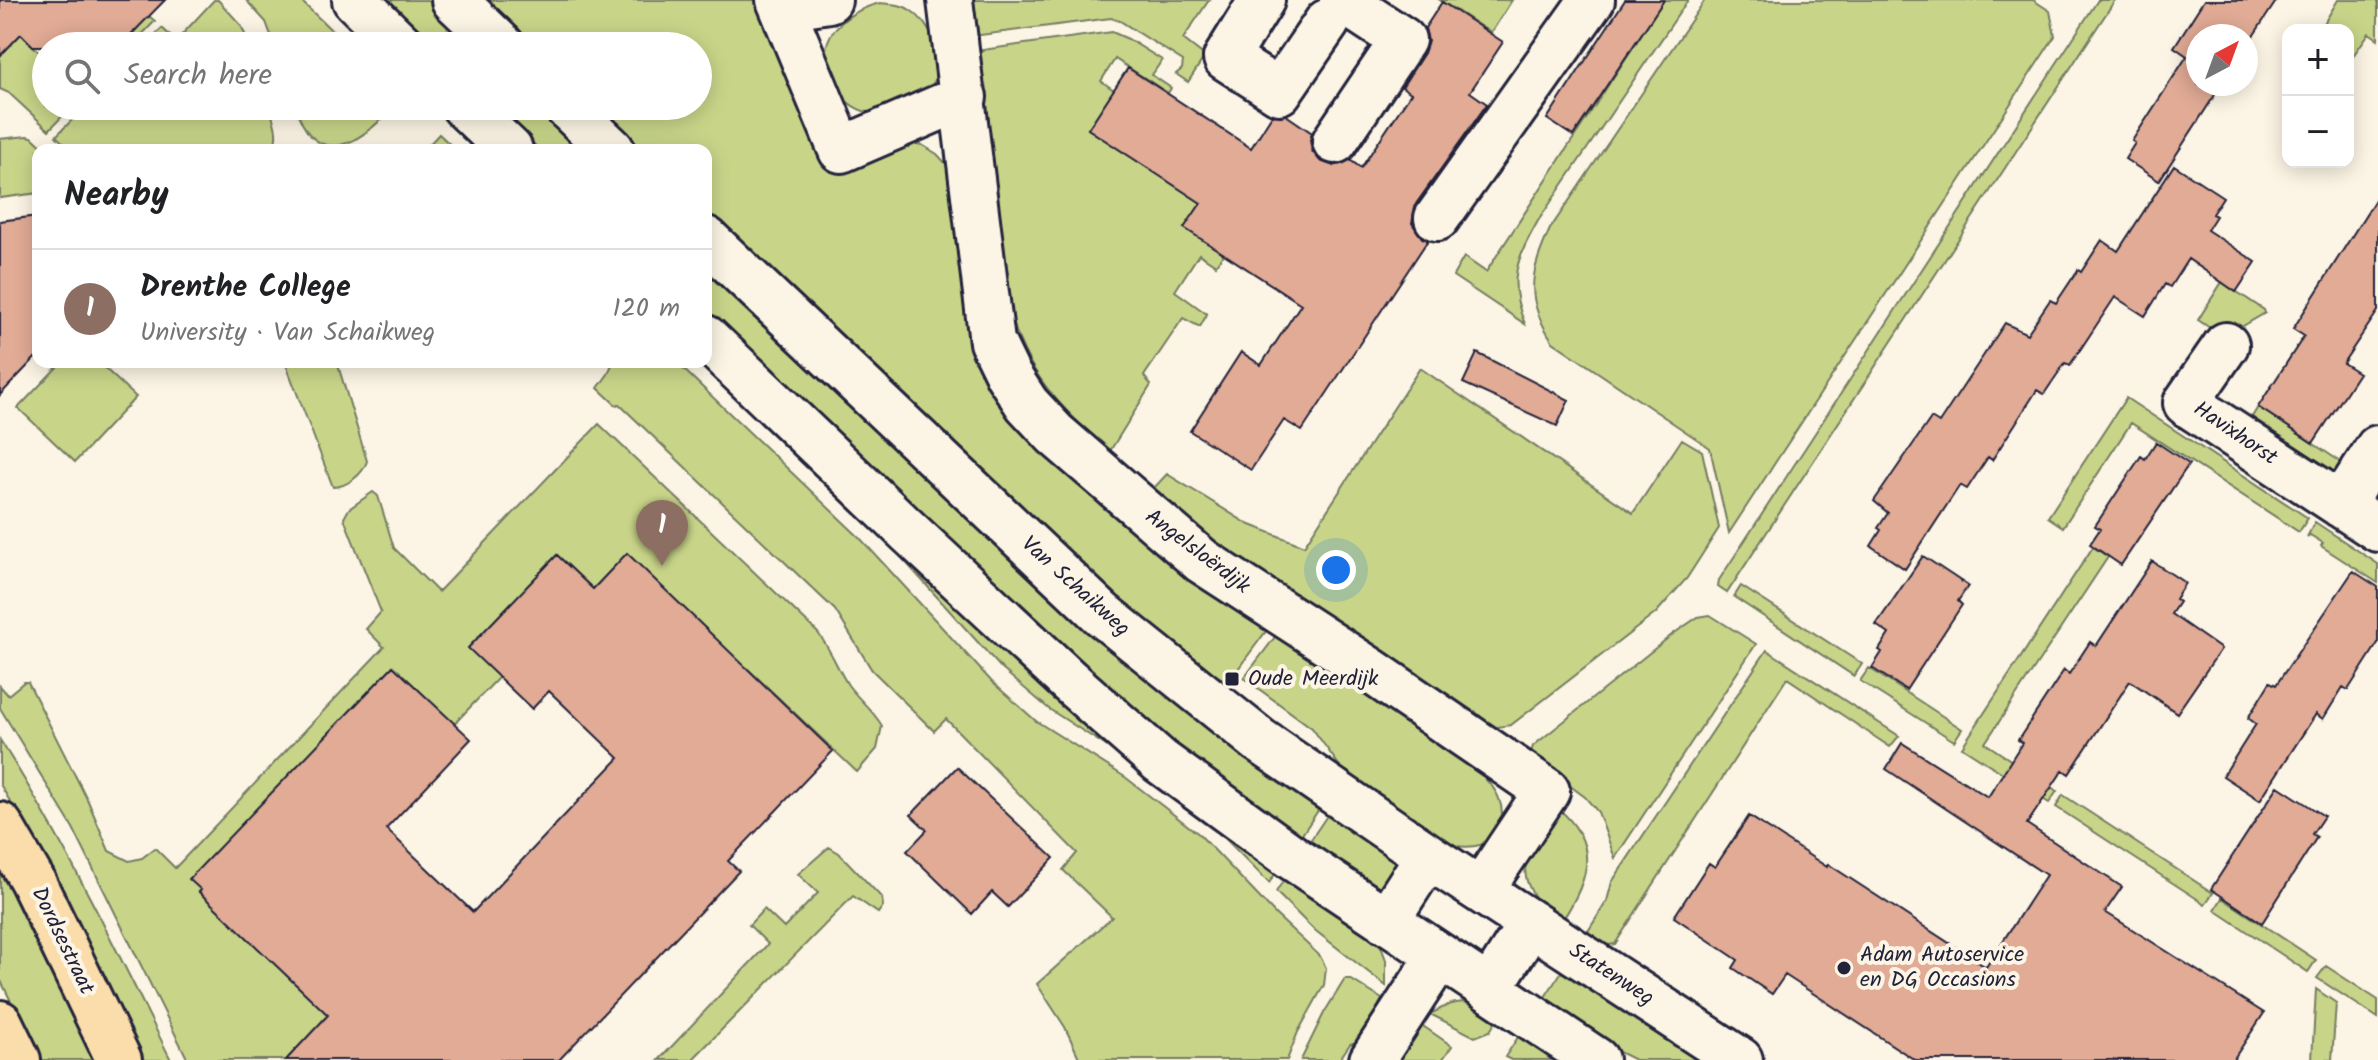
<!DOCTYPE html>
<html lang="en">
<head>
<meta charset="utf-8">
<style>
	body { margin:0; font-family:Kalam,sans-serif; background:#f6f6f6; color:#202124 }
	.controls { position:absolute; right:24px; top:24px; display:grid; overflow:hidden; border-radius:16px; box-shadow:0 4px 20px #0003 }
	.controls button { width:72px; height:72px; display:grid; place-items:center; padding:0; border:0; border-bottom:2px solid #e0e0e0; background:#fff; color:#202124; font:40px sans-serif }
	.compass { position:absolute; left:2186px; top:24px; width:72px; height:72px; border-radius:50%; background:#fff; box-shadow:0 4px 20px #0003; rotate:41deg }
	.you { position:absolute; left:1336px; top:570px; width:28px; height:28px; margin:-20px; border:6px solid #fff; border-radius:50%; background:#1a73e8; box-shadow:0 0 0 12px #1a73e833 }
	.badge { display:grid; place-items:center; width:52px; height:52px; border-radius:50%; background:#111827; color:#fff; font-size:26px; font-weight:700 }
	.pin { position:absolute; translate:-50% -66px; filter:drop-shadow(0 2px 4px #0008) }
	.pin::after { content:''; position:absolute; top:42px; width:28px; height:24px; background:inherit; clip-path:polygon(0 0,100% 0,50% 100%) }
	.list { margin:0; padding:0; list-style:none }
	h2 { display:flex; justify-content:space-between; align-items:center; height:104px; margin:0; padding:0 32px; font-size:34px }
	h2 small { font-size:26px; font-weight:400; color:#757577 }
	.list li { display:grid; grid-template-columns:52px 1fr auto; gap:24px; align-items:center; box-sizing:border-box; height:120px; padding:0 32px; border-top:2px solid #e0e0e0 }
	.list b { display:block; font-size:30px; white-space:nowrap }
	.list p { margin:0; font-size:26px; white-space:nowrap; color:#757577 }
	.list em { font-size:26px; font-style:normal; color:#757577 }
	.icon { flex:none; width:44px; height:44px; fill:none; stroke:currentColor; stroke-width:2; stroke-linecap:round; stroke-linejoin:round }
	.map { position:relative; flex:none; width:2378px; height:1060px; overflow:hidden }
	.search { position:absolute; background:#fff; box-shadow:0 4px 20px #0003; left:32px; top:32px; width:680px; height:88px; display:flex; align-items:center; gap:20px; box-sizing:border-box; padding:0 28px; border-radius:44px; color:#757577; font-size:30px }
	.panel { position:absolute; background:#fff; box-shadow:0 4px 20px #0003; left:32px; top:144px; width:680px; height:224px; border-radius:16px }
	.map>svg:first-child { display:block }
	.green { fill:#c8d589; stroke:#757c62; stroke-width:2 }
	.building { fill:#e1ab96; stroke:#22223b; stroke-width:2 }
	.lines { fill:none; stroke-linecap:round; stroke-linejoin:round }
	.minor-casing { stroke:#22223b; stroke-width:50 }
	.major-casing { stroke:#22223b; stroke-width:50 }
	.minor { stroke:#fcf5e5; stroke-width:44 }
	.major { stroke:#fbddab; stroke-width:44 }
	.poi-dot { fill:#22223b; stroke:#fcf5e5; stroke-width:3 }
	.labels { text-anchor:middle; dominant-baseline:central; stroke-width:8; stroke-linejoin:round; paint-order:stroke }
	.street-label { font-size:22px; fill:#22223b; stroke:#fcf5e5 }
	.poi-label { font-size:22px; fill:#22223b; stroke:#fcf5e5; text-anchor:start }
</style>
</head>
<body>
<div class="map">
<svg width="2378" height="1060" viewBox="0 0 2378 1060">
	<rect width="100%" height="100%" fill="#fcf5e5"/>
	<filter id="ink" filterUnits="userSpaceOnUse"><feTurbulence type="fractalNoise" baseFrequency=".0125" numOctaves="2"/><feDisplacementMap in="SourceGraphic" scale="16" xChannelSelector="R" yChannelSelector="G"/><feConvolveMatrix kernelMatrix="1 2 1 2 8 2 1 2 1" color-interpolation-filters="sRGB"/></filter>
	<g filter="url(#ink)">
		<path class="green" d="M214,0H218L241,25L250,46H144L162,28L176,41Z
			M246,0H300L348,46H275L266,22Z
			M385,0H431L458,26L460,38L453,46H432Z
			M481,0H765L817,124L922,145L937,154L949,167L977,333L1272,623L1229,681L1182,663L995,497L706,217V150H636L591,106H698V46H528Z
			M968,0H1209L1183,39L1205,56L1188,82L1176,74L1182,69L1183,61L1120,21L1111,18L973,36Z
			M1440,0H1512L1491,33Z
			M1664,0H1688L1538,221C1516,260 1507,281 1525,324L1453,276L1464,257L1486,272Z
			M1705,0H2033L2050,11L2055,36L1729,533L1710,448L1553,342C1524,299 1530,273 1550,229Z
			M2098,0H2115L1727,593L1718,587L1719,580Z
			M2338,0H2378V39L2369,33L2348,63V30H2320Z
			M880,3C890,4 902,4 910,10C932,23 952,70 927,90C922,95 911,97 905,100C896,104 886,111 877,112C862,115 842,101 837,89C833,80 827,69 826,60C822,28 855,9 880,3Z
			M149,16L155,21L131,46H120Z
			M1112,32L1128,39L1162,60L1152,75L1171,88L1168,93L1115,59L1101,81L1114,90L1088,129L1201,203L1185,228L1224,253L1216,265L1199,254L1175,291L1207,314L1200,327L1183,318L1144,376L1151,385L1110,451C1061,408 1024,373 1009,307L975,51Z
			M21,34L46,59V106H72L49,130L9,93L0,89V56Z
			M86,106H269C274,122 280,134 273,150H71L56,136Z
			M295,106H395C361,142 317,174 295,106Z
			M494,106H542L588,150H540Z
			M439,134L456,150H424Z
			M27,136L32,137L46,150H38V193L0,198V139Z
			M706,263L1323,803L1293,848L1151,742L874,468L706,310Z
			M2222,282L2264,310L2265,313L2224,337L2198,320Z
			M62,362H98L136,397L75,462L18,408Z
			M285,362H337L367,461C363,475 346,487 333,487Z
			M613,362H676L859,537L992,682L1036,721L1125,777L1200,835L1276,915L1320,956L1326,968L1324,985L1298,1032L1287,1060H1080L1065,1027L1037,984L1112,917L1063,870L1077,853L946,719L934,731L872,670L835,610L619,404L616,405L598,388L608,374Z
			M700,362L1282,864L1269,883L1203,816L1140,768L1049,709L1002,669L883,537Z
			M1420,368L1633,513L1682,439L1702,451L1719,528L1687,578L1656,613L1511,725L1491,728L1475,711L1472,714L1415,672L1205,535L1153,489L1167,474L1248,524L1304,546Z
			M2126,398L2308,518L2299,532L2131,423L2063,527L2048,517Z
			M2258,407L2350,468L2344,478L2252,417Z
			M599,424L818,633C831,650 837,668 848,685C859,700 873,710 882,726L877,749L857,772L747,668L713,704V636L627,554L593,589L557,555L469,647L499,677L454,724L393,666L190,879L201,890L199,892L328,1015L286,1060H188L73,828L0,708V686L8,695L24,682H28L88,801L109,851L129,861L142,858L155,848L175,868L384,647L366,629L381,612L344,518L349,509L370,494L373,492L378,496L394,548L438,592Z
			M2315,522L2378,564V583L2321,546L2323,543L2310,535L2307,537Z
			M2093,547L2108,557L1985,743L2057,791L2049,803L1962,747Z
			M1741,586L1862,664L1854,676L1734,597Z
			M1710,615L1756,644L1615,858L1598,812L1585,797L1530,756L1533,746L1673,634L1698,617Z
			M1281,629L1491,773L1486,780C1508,799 1510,840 1475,846C1464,848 1453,846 1442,843L1349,779L1312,728L1244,678Z
			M1767,650L1899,736L1890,747L1787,678L1615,944L1600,946L1580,944L1607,901L1612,882Z
			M1869,668L1962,729L1954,741L1860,681Z
			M0,740C65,842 117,951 171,1060H144L56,882L0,784Z
			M2063,795L2213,893L2205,904L2056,807Z
			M1332,808L1408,856L1380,904L1302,853Z
			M1560,810C1604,849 1585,885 1559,926C1544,909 1518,885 1527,858C1531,845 1551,823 1560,810Z
			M829,847L839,853L882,898L883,906L878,913L853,896L692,1060H659L768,944L749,925L764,909L784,928L818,893L798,874Z
			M0,865L99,1060H40L0,979Z
			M1290,870L1379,941L1386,960V986L1312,928L1276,892Z
			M2222,898L2316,960L2308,972L2215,910Z
			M1568,962L1721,1060H1635L1555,1020L1539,1006Z
			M2326,966L2378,1000V1018L2317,978Z
			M1345,979H1350L1382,999L1362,1040L1350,1044L1339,1060H1301L1324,1013Z
			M2316,989L2336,1003L2332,1060H2312Z
			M1463,1002L1480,1005L1501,1013L1490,1031L1475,1037L1430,1014L1450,1004Z
			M1420,1024L1452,1046L1442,1060H1391Z
			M1524,1028L1575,1060H1511L1505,1057Z"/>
		<path class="building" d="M0,0H165L120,46H33L21,34L0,56Z
			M1625,0H1664L1573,136L1547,119Z
			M2204,0H2277L2246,47V36H2198V84H2222L2159,181L2125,159L2135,143L2132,141L2187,56L2174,47Z
			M1442,2L1503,42L1470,92L1487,104L1416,204L1412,223L1422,238L1428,240L1302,431L1284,420L1251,470L1190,431L1241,352L1261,365L1301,304L1184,228L1201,203L1088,129L1128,68L1251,148L1272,115H1286L1312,133L1310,140L1312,151L1320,161L1334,166L1350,160L1361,168L1411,93L1402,87L1424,53L1428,41L1425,28Z
			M2174,165L2223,197L2212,214L2216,216L2207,230L2256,262L2236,292L2188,259L2170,287L2165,284L2145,316L2115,297L2070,365L2065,363L2044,394L2037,390L1992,460L1988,457L1967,489L1960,485L1905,569L1871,546L1881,530L1878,528L1888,513L1874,501L1931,418L1939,423L2005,323L2027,334L2050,300L2056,303L2078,270L2081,272L2102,240L2118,251Z
			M2378,195V311L2343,363L2359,373L2313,443L2258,407L2304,336L2293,329Z
			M38,216V355L0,395V221Z
			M1477,353L1569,400L1557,426L1463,383Z
			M2156,442L2189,464L2121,565L2090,544L2100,529L2095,526L2141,456L2145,459Z
			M627,553L833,751L728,861L739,871L559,1060H286L328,1015L199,892L201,890L189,879L393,666L471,739L386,829L473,912L619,758L549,691L532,709L468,648L557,555L593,589Z
			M1923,556L1968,586L1958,601L1962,605L1906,690L1872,668L1882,652L1879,650L1889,634L1876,625Z
			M2152,561L2185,583L2175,599L2179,602L2171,614L2221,649L2177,713L2130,681L2069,774L2063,770L2027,824L2122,887L2105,912L2264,1013L2233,1060H1915L1785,975L1772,994L1733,968L1738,960L1674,917L1709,863L1715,867L1749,816L1827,867L1828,864L1986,967L2046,875L1886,769L1902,743L1988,797L2022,743L2018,740L2064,670L2069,674L2090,642L2096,646Z
			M2353,571L2378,587V643L2348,690L2343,687L2323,719L2316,714L2260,800L2223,776L2256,724L2248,718L2270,682L2276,685Z
			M957,767L1054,858L1008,907L992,892L972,914L907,851L927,830L911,815Z
			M2278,786L2324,816L2312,834L2317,837L2262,923L2211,889Z"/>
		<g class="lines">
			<g class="minor-casing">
				<path id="minor" d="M355,0L402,46
					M454,0L502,46
					M779,0L841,150L964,97
					M950,0L992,342L1008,375L1027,404L1055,434L1202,561L1370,670L1547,791L1481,890
					M1262,0L1226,58L1279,92L1327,22
					M783,7L829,0
					M464,106L510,150
					M566,106L612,150
					M1335,141L1403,40L1342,0
					M1437,218L1592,0
					M706,239L1102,614L1259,740L1428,856L1740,1060
					M706,338L909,532L1069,681L1160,761L1293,858L1596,1060
					M2226,345L2186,403L2378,529
					M2341,505L2378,448
					M1386,921L1428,856
					M1489,989L1531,923
					M1372,1060L1439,957"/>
			</g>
			<g class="major-casing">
				<path id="major" d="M0,825L32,880L119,1060
					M0,1023L18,1060"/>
			</g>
			<use href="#minor" class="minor"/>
			<use href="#major" class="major"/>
		</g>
	</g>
	<g class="poi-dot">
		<rect x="1224" y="671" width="16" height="16" rx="4"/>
		<circle cx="1844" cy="968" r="8"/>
	</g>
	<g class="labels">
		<g class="street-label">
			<text transform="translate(2235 434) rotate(34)">Havixhorst</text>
			<text transform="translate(1197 552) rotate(37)">Angelsloërdijk</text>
			<text transform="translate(1075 587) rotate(42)">Van Schaikweg</text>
			<text transform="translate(62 941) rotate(64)">Dordsestraat</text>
			<text transform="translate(1611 975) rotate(33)">Statenweg</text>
		</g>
		<g class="poi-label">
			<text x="1248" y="679">Oude Meerdijk</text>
			<text x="1860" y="955">Adam Autoservice<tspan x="1860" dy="25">en DG Occasions</tspan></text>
		</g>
	</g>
</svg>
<div class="controls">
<button>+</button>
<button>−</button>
</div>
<svg class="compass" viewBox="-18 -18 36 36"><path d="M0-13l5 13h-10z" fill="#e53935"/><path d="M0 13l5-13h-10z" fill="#757577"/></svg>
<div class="you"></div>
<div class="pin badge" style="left:662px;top:566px;background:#8d6e63">1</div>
<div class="search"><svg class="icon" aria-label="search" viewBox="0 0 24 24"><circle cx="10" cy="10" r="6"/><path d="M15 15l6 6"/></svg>Search here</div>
<section class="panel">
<h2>Nearby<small></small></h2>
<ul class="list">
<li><span class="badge" style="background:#8d6e63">1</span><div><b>Drenthe College</b><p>University · Van Schaikweg</p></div><em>120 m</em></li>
</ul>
</section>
</div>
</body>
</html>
